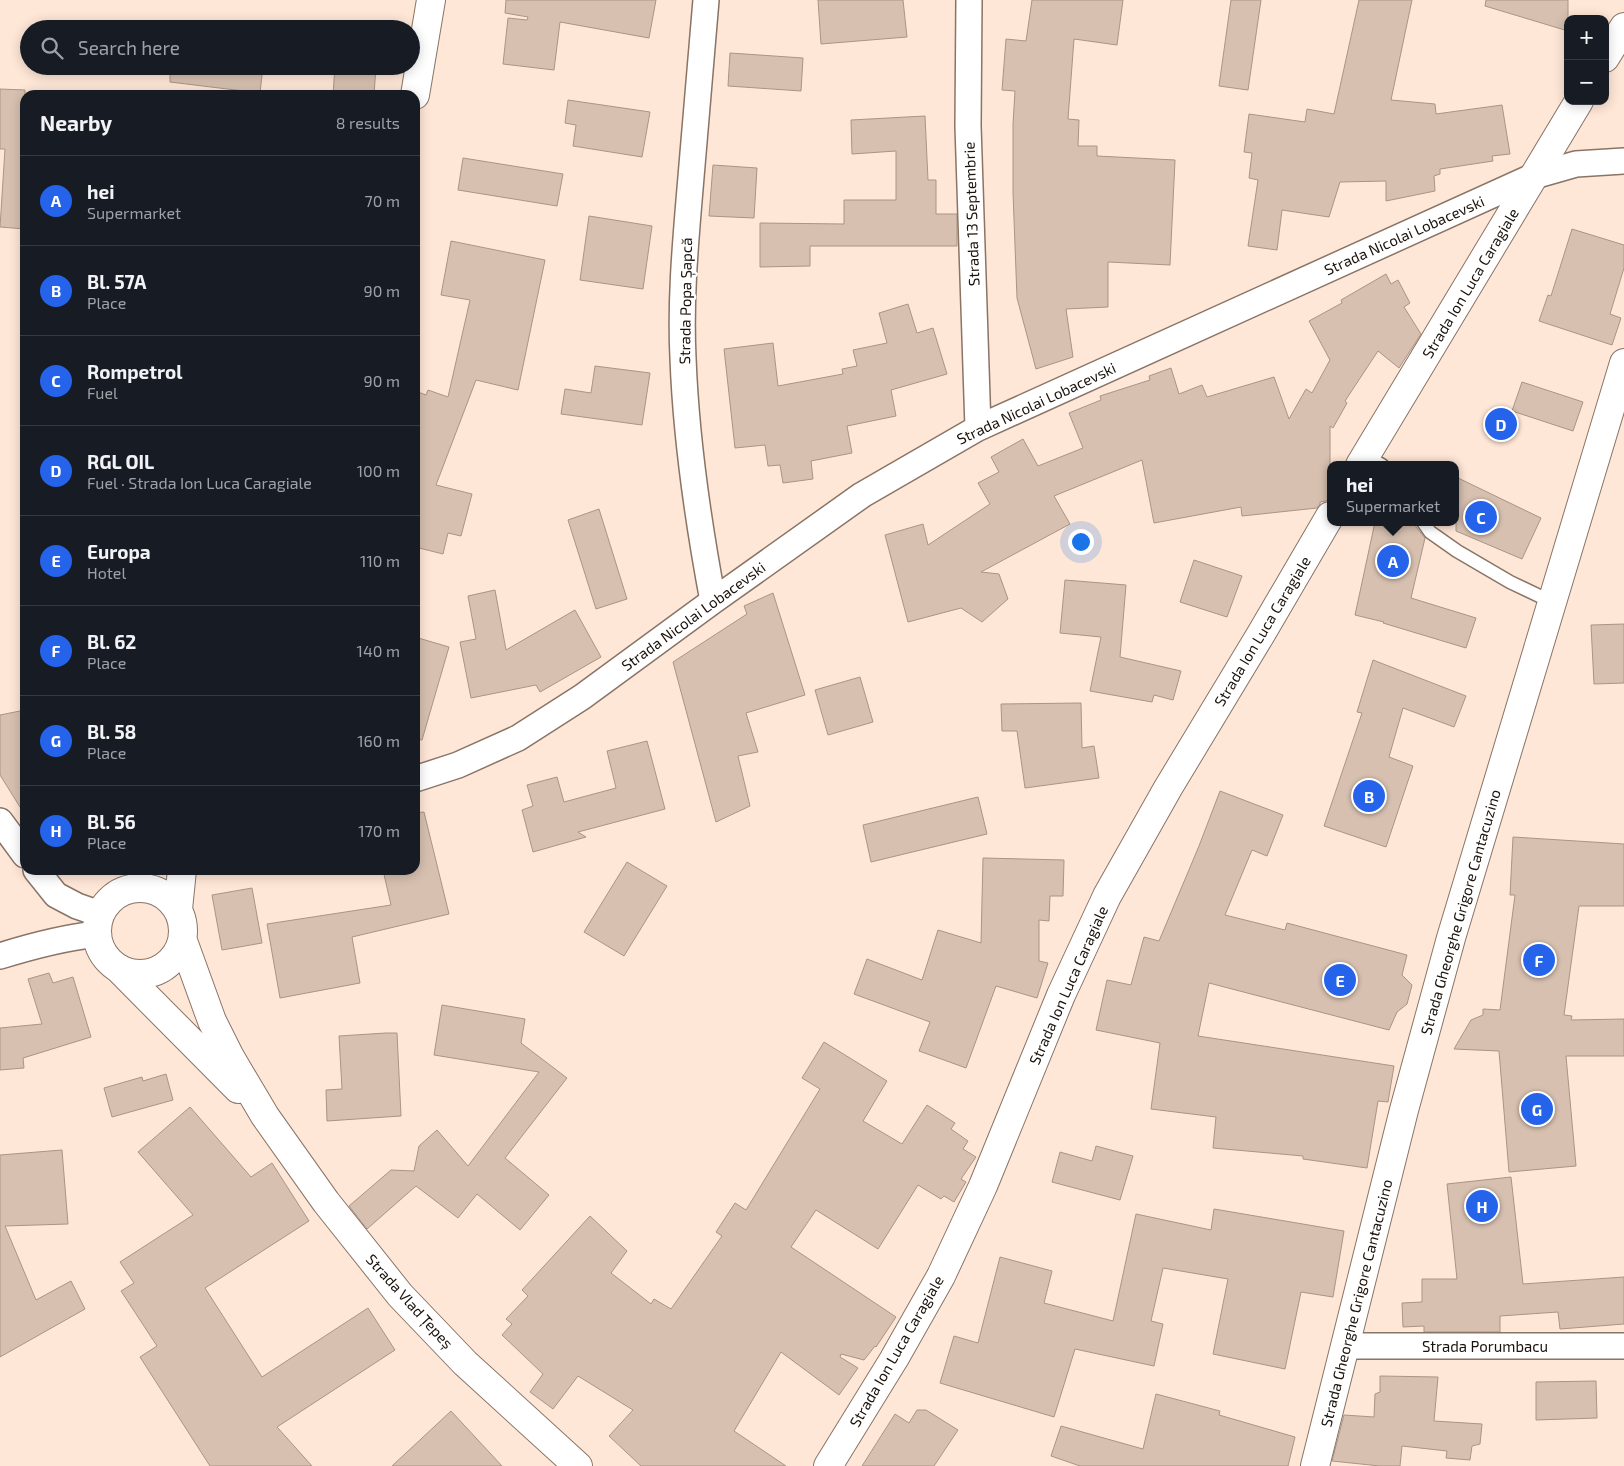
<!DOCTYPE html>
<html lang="en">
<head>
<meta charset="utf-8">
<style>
	body { margin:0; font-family:"Exo 2",sans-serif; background:#20242c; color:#f1f3f6 }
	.controls { position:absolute; right:15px; top:15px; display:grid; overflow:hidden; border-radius:10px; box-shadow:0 2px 12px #0003 }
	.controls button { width:45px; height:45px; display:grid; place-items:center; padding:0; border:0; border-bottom:1px solid #363941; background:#171b24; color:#f1f3f6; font:25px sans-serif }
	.you { position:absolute; left:1080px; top:541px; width:18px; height:18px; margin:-12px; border:4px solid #fff; border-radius:50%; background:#1a73e8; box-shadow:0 0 0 8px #1a73e833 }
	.badge { display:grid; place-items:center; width:32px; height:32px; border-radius:50%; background:#2563eb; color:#fff; font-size:16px; font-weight:700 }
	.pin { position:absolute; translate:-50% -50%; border:2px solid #fff; box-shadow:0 1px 5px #0006 }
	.popup { position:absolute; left:1327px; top:461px; width:132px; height:65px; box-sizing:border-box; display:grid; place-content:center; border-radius:10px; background:#171b24; filter:drop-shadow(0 1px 4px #0005); font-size:16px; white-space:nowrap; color:#9ea1a6 }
	.popup b { font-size:19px; color:#f1f3f6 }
	.popup::after { content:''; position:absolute; left:50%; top:100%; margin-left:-10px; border:10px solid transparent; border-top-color:#171b24 }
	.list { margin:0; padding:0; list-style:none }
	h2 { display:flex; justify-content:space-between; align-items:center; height:65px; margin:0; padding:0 20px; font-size:21px }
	h2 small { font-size:16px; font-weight:400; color:#9ea1a6 }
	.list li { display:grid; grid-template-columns:32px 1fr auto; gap:15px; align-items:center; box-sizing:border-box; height:90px; padding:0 20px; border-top:1px solid #363941 }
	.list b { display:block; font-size:19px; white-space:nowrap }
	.list p { margin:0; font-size:16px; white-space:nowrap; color:#9ea1a6 }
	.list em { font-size:16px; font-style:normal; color:#9ea1a6 }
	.icon { flex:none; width:28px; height:28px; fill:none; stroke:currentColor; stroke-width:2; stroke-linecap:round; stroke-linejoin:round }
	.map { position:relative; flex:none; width:1624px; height:1466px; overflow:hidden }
	.search { position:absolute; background:#171b24; box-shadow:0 2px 12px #0003; left:20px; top:20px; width:400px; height:55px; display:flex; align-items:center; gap:12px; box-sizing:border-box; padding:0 18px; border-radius:28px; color:#9ea1a6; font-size:19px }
	.panel { position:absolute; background:#171b24; box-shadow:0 2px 12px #0003; left:20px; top:90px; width:400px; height:785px; border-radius:15px }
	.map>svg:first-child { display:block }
	.building { fill:#d7c0b0; stroke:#aa9485 }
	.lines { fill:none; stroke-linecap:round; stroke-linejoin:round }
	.service-casing { stroke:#897466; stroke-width:15 }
	.minor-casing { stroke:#897466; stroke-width:28 }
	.tertiary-casing { stroke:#897466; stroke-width:30 }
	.secondary-casing { stroke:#897466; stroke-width:30 }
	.service { stroke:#fff; stroke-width:12 }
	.minor { stroke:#fff; stroke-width:25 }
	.tertiary { stroke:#fff; stroke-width:28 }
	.secondary { stroke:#fff; stroke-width:28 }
	.labels { text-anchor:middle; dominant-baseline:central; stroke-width:4.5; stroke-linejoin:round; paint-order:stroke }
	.street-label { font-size:15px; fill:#1a120c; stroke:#fff }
</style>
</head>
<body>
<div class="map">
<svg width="1624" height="1466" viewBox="0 0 1624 1466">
	<rect width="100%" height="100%" fill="#ffe7d7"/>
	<path class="building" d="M506,0H656L649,38L560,22L554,70L503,64L508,18L527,20L528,17L505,13Z
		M818,0H903L907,37L821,44Z
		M1032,0H1123L1117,45L1074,39L1068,119L1079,120L1078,146H1097V156L1175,160L1170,265L1108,262V307L1066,309L1073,357L1036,369L1017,298L1013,193V124L1015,91L1002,90L1006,39L1026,41Z
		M1231,0H1261L1248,90L1219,86Z
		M1359,0H1412L1391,100L1435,104L1436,114L1502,105L1510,154L1492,156L1493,161L1440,169V174L1434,176L1435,191L1386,201V181L1340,182L1329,217L1282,210L1277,250L1248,246L1258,180L1249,178L1252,153L1244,152L1249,114L1305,122L1307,109L1334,114Z
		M1486,0H1568V31L1485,6Z
		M730,53L803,58L801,91L728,86Z
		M170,66H263L260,93L170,82Z
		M335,66H376L374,95H333Z
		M0,89L25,90V229L0,227L5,149H0Z
		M568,100L650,112L642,157L573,146L576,125L565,123Z
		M925,116L928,180H936V214H957V246H810V266L760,267V223L844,224V200H896V151L852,154L851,120Z
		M463,158L563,174L557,206L458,190Z
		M713,165L757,168L754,218L709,216Z
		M589,216L652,226L643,289L580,280Z
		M1572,229L1624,245V268L1610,314L1621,318L1612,345L1539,321L1548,295L1551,296Z
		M451,241L545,260L518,390L476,380L436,485L472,494L461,536L448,533L443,554L415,547V391L426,395L428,390L448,397L470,300L441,295Z
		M1386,274L1391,284L1398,280L1410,303L1404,307L1421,334L1399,368L1378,351L1345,401L1347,403L1333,428L1330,426V500L1320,502V504L1317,508L1242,516L1241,507L1154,523L1142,460L1054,496L1070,524L981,572L999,574L1008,599L982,622L961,608L908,622L885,535L923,524L928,545L990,504L978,483L999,472L991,457L1023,439L1038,466L1083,448L1069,413L1101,400L1100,396L1150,380L1149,376L1171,368L1179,394L1202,385L1207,397L1274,377L1289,419L1306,389L1312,393L1330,360L1309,321L1342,303L1341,300Z
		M908,304L917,333L933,328L947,374L891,390L896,416L847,426L852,453L811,461L813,479L783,483L780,465L768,466L765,445L735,448L724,349L773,343L778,386L843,374L842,369L857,366L853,350L887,343L879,313Z
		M595,366L650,373L642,425L561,414L565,389L591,393Z
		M1522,382L1583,402L1573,431L1512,411Z
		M1456,477L1541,518L1522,559L1456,531Z
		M599,509L627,599L596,609L568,520Z
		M1375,522H1415L1416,527L1425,538L1411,598L1476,618L1466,648L1383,623L1384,622L1355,615Z
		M1194,560L1242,576L1227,617L1180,602Z
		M1065,580L1126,585L1120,657L1181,671L1173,700L1154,695L1152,702L1090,691L1101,637L1060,633Z
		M495,590L506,650L575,610L601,657L540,692L536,685L471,698L460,642L476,639L468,596Z
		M773,593L805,695L746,713L758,752L738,756L750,806L716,822L673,662L747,614L744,606Z
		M1624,624V683L1594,684L1591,625Z
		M415,637L449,647L422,740L415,739Z
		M1373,660L1466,696L1454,727L1403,708L1389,757L1413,766L1386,847L1324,826L1362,713L1357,712Z
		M860,677L873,722L828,735L815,690Z
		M1081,703L1082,748L1094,746L1099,778L1025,788L1017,731H1002L1001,704Z
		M25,710V815L0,775V715Z
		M647,741L665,809L578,832L586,837L533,852L522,810L533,806L527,785L557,777L564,802L616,788L607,751Z
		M1220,791L1283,815L1267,856L1252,850L1225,915L1285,930L1287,923L1407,955L1402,975L1412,985L1407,1004L1397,1012L1389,1030L1209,983L1198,1036L1394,1066L1388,1102L1378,1101L1367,1168L1303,1159V1156L1213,1148L1216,1117L1151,1109L1160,1043L1096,1030L1107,980L1131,985L1144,937L1159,941L1199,846Z
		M978,797L987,834L871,862L863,825Z
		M424,812L449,914L352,937L360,983L280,998L267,924L391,905L383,870H415V813Z
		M1513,837L1624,844V906H1579L1564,1015L1572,1016L1571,1020L1624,1019V1056H1566L1576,1166L1509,1172L1499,1051L1454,1049L1471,1020L1483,1015V1009L1500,1010L1515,895H1510Z
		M983,858L1064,860L1063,896H1050L1049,921L1039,920V961L1048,963L1037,998L996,986L966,1068L919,1051L930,1022L854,994L867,959L922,980L938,930L981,943Z
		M627,862L667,886L624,956L584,932Z
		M252,888L262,943L222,950L212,895Z
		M49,973L53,983L73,977L91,1037L23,1058L24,1068L0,1070V1028L42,1024L28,979Z
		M442,1005L525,1019L521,1043L567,1078L505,1158L549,1195L520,1230L477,1194L458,1218L416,1186L367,1229L349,1206L391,1170L414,1171L419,1146L437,1130L468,1166L539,1072L434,1055Z
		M386,1033H397L401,1116L327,1121L326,1090L342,1089L339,1036Z
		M824,1042L887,1081L863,1121L902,1144L927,1105L955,1123L951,1129L968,1141L963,1149L976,1157L961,1179L966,1182L954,1202L944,1196L941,1199L918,1185L878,1249L816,1210L791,1247L896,1317L876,1347L875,1346L864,1360L841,1354L840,1357L858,1368L839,1395L781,1352L734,1431L786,1466H641L609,1436L633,1410L578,1376L553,1409L530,1392L543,1374L502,1335L512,1324L506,1319L528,1296L522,1290L590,1216L627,1251L611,1273L651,1304L654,1299L671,1309L722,1236L716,1232L735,1203L746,1210L820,1089L802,1078Z
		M166,1074L173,1100L112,1117L104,1088L142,1077L143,1081Z
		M190,1107L251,1177L272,1163L309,1221L205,1288L262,1377L368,1308L395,1350L277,1427L312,1466H210L140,1357L157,1346L121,1291L134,1283L120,1262L193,1215L138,1152Z
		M1096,1146L1133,1156L1120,1200L1052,1182L1060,1152L1092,1161Z
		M62,1150L68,1224L5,1226L36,1300L71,1281L85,1309L0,1357V1155Z
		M1511,1177L1523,1284L1624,1277V1324L1560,1329L1558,1312L1500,1316V1332H1424V1326L1403,1327L1402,1303L1422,1302V1279H1457L1447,1184Z
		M1214,1209L1344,1231L1333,1297L1301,1292L1285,1369L1213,1354L1228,1279L1163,1268L1151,1321L1163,1324L1154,1366L1075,1349L1054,1417L940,1383L954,1336L978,1343L1000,1257L1052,1271L1044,1303L1113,1321L1136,1214L1211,1230Z
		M1380,1376L1438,1377L1434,1421L1482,1424L1480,1444L1472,1446L1470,1460L1446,1458L1447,1451L1402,1446L1400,1466H1380L1332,1461L1344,1415L1374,1417L1375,1394L1380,1392Z
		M1596,1381L1597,1418L1536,1420V1382Z
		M1156,1394L1220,1411L1219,1415L1295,1437L1288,1466H1080L1051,1456L1061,1426L1143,1449Z
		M917,1410H926L958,1430L934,1466H862L895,1414L909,1423Z
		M451,1411L502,1466H392Z"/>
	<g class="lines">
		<g class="service-casing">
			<path id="service" d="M1365,456L1382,465
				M1423,522L1430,532L1457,551L1510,582L1552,602"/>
		</g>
		<g class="minor-casing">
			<path id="minor" d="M706,0C701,59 696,118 691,177C686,237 680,297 683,358C686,439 698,521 713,601
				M969,0L968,126L978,428
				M415,779L458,765L518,738L582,697L713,601L862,495L978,428L1534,176L1576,164L1624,161
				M0,821L25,855
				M36,870L56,895L77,906L100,914
				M0,956C32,946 63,938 96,934
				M1345,1346H1624"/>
		</g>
		<g class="tertiary-casing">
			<path id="tertiary" d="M415,95L431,0
				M97 931a43 43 0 1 1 86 0a43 43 0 1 1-86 0Z
				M178,909L182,870
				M183,941L212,1021L230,1057L265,1116L326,1202L400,1295L465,1363L578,1466
				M118,968L238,1089"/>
		</g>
		<g class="secondary-casing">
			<path id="secondary" d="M1605,58L1624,27
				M1360,465L1579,101
				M828,1466L894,1359L941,1276L983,1186L1061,995L1107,896L1168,788L1261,634L1330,516
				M1315,1466L1404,1110L1451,938L1624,363"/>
		</g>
		<use href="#service" class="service"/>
		<use href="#minor" class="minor"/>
		<use href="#tertiary" class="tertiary"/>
		<use href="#secondary" class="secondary"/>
	</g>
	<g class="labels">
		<g class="street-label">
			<text transform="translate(971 214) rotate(-92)">Strada 13 Septembrie</text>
			<text transform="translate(1404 235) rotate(-24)">Strada Nicolai Lobacevski</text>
			<text transform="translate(1470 283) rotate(-59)">Strada Ion Luca Caragiale</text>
			<text transform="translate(685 301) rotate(-89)">Strada Popa Șapcă</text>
			<text transform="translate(1036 403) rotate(-25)">Strada Nicolai Lobacevski</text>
			<text transform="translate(693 616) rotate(-36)">Strada Nicolai Lobacevski</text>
			<text transform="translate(1262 631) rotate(-59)">Strada Ion Luca Caragiale</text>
			<text transform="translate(1460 912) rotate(-74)">Strada Gheorghe Grigore Cantacuzino</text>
			<text transform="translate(1068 985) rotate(-66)">Strada Ion Luca Caragiale</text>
			<text transform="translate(410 1301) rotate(48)">Strada Vlad Țepeș</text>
			<text transform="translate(1356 1303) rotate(-76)">Strada Gheorghe Grigore Cantacuzino</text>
			<text x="1485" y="1346">Strada Porumbacu</text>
			<text transform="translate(896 1351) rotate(-60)">Strada Ion Luca Caragiale</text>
		</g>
	</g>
</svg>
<div class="controls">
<button>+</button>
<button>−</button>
</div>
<div class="you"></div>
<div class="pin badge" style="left:1393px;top:561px">A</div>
<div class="popup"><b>hei</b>Supermarket</div>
<div class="pin badge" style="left:1369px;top:796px">B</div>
<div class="pin badge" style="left:1481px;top:517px">C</div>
<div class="pin badge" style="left:1501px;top:424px">D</div>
<div class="pin badge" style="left:1340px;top:980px">E</div>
<div class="pin badge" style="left:1539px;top:960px">F</div>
<div class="pin badge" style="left:1537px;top:1109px">G</div>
<div class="pin badge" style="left:1482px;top:1206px">H</div>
<div class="search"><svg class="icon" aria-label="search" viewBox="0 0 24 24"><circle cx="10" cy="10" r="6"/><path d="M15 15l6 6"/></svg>Search here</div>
<section class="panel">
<h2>Nearby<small>8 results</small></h2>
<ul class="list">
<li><span class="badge">A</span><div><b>hei</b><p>Supermarket</p></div><em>70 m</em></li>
<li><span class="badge">B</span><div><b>Bl. 57A</b><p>Place</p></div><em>90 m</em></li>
<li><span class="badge">C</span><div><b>Rompetrol</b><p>Fuel</p></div><em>90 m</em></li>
<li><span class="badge">D</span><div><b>RGL OIL</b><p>Fuel · Strada Ion Luca Caragiale</p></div><em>100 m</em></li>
<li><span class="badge">E</span><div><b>Europa</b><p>Hotel</p></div><em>110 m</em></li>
<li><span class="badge">F</span><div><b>Bl. 62</b><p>Place</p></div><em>140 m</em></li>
<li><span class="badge">G</span><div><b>Bl. 58</b><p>Place</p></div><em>160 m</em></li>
<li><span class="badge">H</span><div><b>Bl. 56</b><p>Place</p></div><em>170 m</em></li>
</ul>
</section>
</div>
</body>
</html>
